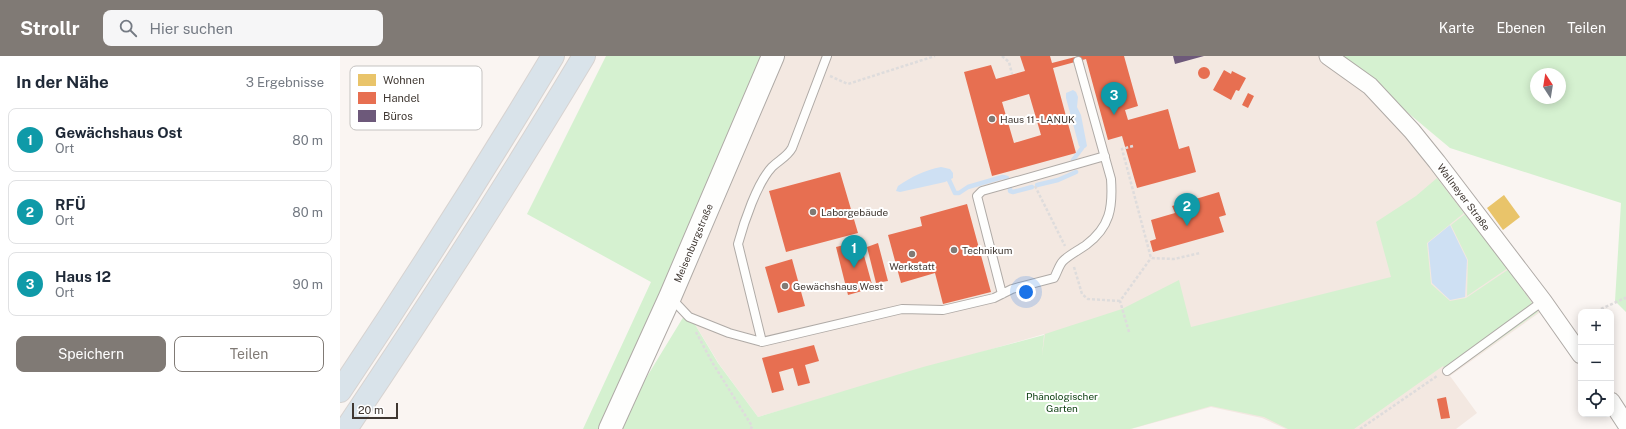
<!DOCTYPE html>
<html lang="de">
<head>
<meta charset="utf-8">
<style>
	body { margin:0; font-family:"Public Sans",sans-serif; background:#f6f6f7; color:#1f2937 }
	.controls { position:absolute; right:12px; bottom:12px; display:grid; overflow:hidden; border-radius:8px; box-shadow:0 2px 10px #0003 }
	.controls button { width:36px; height:36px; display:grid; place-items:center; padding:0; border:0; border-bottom:1px solid #e0e1e3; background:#fff; color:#1f2937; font:20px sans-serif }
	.compass { position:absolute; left:1190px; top:12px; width:36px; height:36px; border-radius:50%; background:#fff; box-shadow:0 2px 10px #0003; rotate:348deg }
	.scale { position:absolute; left:12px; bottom:10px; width:46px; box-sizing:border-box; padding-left:4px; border:2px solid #3f3731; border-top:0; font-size:11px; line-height:14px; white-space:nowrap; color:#3f3731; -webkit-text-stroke:3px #fff; paint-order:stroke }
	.you { position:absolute; left:686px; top:236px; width:14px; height:14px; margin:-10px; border:3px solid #fff; border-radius:50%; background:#1a73e8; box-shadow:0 0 0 6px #1a73e833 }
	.badge { display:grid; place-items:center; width:26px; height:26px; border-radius:50%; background:#807a75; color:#fff; font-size:13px; font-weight:700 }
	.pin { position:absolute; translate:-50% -33px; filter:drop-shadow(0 1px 2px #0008) }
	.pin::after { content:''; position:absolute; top:21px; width:14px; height:12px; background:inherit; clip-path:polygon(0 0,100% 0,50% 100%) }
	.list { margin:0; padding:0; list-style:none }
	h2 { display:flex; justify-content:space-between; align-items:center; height:52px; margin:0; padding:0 16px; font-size:17px }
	h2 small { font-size:13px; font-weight:400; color:#747a83 }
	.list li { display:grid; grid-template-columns:26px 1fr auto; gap:12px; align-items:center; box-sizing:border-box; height:64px; margin:0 8px 8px; padding:0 8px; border:1px solid #e0e1e3; border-radius:8px }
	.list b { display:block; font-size:15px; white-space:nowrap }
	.list p { margin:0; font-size:13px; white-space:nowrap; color:#747a83 }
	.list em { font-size:13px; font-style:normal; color:#747a83 }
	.actions { display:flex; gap:8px; padding:12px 16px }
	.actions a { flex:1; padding:9px 0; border:1px solid #807a75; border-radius:8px; text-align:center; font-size:14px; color:#807a75 }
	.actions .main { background:#807a75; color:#fff }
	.icon { flex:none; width:22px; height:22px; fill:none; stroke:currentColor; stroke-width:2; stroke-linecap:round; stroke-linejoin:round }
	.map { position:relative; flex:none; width:1286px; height:373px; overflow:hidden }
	header { display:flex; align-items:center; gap:24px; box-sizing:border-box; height:56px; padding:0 20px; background:#807a75; color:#fff }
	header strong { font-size:19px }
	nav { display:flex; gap:22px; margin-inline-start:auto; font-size:14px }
	.search { width:280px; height:36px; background:#f6f6f7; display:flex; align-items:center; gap:10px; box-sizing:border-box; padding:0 14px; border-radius:8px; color:#747a83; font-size:15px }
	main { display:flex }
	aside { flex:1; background:#fff }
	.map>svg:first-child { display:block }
	.built { fill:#f3e8e1 }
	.green { fill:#d5f1d0; fill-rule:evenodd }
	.water { fill:#cee0f3 }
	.homes { fill:#e9c46a }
	.shops { fill:#e76f51; fill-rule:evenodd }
	.offices { fill:#6d597a }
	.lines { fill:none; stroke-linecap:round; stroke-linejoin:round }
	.stream { stroke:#cee0f3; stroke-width:4.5 }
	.service-casing { stroke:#afaaa6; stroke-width:10 }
	.minor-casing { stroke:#afaaa6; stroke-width:19 }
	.secondary-casing { stroke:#afaaa6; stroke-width:24 }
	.motorway-casing { stroke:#d7d3d1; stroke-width:24 }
	.path { stroke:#dedcdc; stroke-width:2.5; stroke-dasharray:3 2; stroke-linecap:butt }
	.service { stroke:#fefefd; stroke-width:8 }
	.minor { stroke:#fefefd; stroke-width:17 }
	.secondary { stroke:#fefefd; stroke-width:22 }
	.motorway { stroke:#d9e3ea; stroke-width:22 }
	.poi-dot { fill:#807a75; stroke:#fff; stroke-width:1.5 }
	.labels { text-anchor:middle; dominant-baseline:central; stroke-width:4; stroke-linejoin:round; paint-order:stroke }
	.poi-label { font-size:10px; fill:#3f3731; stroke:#fff; text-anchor:start }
	.street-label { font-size:10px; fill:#3f3731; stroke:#fff }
	.park-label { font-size:10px; fill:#0f4113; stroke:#fff }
	.key { fill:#fff; stroke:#c5c3c1; stroke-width:1 }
	.key-label { font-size:11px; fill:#3f3731 }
</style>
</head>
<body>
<header>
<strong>Strollr</strong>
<div class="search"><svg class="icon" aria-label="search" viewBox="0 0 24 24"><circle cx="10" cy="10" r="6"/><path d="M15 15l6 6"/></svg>Hier suchen</div>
<nav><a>Karte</a><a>Ebenen</a><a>Teilen</a></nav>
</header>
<main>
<aside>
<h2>In der Nähe<small>3 Ergebnisse</small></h2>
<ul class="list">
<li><span class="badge" style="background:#0f9aa8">1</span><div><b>Gewächshaus Ost</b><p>Ort</p></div><em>80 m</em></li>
<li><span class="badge" style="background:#0f9aa8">2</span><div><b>RFÜ</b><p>Ort</p></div><em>80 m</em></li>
<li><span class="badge" style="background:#0f9aa8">3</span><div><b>Haus 12</b><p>Ort</p></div><em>90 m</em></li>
</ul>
<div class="actions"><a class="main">Speichern</a><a>Teilen</a></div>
</aside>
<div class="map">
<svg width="1286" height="373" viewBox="0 0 1286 373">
	<rect width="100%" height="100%" fill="#faf5f2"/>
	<path class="built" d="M431,0H993L1030,30L1212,258L1199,257L1110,320L1137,357L1116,373H946L922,362L871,351L791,373H693L704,278L418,361L379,308L347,255L326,236Z"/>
	<path class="green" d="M266,0H430L268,373H243L311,226L187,158Z
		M1004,0H1286V256L1275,245L1281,147L1110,92L1049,41ZM1196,18H1220V42H1196Z
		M1097,122L1124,157L1087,187L1091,228L1110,245L1126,242L1169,213L1198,256L1109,319L1103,310L1014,373H948L924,361L871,350L790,373H275L347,255L378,307L418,361L583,311L704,279L702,300L705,278L782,253L839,224L851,271L1051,221L1036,166L1076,140Z
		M1125,158L1168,212L1127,240L1128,204L1111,169Z"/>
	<path class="water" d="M733,34L736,36L738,41L737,51L741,59L747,90L745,92H742L739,90L726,42V37Z
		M601,111L610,113L613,117V122L605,126L560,136L556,135L558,130C571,121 585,114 601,111Z
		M1110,169L1127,204L1125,241L1110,244L1092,227L1088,187Z"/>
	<path class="homes" d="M1164,139L1180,161L1163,174L1147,152Z"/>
	<path class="shops" d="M680,0H710L712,7L739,0H784L798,50L785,54L788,64L828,53L839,93L849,90L856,116L797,132L782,80L768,84L746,3L713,12L736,97L652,120L624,16L651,9L656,23L685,15ZM689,38L701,79L674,87L662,46Z
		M858 17a6 6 0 1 1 12 0a6 6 0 1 1-12 0Z
		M884,14L891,18L892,15L906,22L899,35L896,34L891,44L873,34Z
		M908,37L914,40L908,52L902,49Z
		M500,116L518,177L446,196L429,135Z
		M879,136L886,159L879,161L884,176L813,196L810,185L816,183L811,164L835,157L832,150Z
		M627,148L651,236L603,248L595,217L561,227L548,179L582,170L580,161Z
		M520,185L533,232L508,239L496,191Z
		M538,187L548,225L536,227L527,191Z
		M452,203L465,250L438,257L425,211Z
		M474,289L479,305L465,309L470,327L458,330L453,312L439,316L444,334L432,337L422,302Z
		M1106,341L1110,362L1101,363L1097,343Z"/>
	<path class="offices" d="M833,0H864L835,8Z"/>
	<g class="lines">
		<path class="stream" d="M733,104L742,92
			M609,124L615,137H619L628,131L659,122L663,121L667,122
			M697,129L718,124L736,116
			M670,132V135L673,136L692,131"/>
		<g class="service-casing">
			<path id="service" d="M487,0L452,92C447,101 439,104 432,111C417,127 404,166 398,188L422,286L562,253L603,254L654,242L672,233L714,222C717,217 719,209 723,205C729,199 739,194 746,189C770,171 773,152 771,123L738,5
				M662,238L637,140L642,135L765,100
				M332,243L349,261L389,277L422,286
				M1107,315L1203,245"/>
		</g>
		<g class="minor-casing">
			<path id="minor" d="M988,0L1030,30L1072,75L1097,106L1203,245L1241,299
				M1271,345L1286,368"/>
		</g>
		<g class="secondary-casing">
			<path id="secondary" d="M270,373L330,241L433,0"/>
		</g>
		<g class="motorway-casing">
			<path id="motorway" d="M0,335C74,225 145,113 213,0
				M6,373C88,251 168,127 244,0"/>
		</g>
		<path class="path" d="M662,0L669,6L672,18
			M490,20L508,28L595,0
			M793,90L782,93L811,202L834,203L860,197
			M695,130L725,190
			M734,211L742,238L748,243L780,245
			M1257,256L1261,253L1285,242L1286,243
			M356,276L372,306L412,370L411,373
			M789,276L780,245L811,202
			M1020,373L1097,320"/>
		<use href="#service" class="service"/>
		<use href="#minor" class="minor"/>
		<use href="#secondary" class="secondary"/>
		<use href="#motorway" class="motorway"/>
	</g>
	<g class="poi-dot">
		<circle cx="652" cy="63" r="4"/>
		<circle cx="473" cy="156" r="4"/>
		<circle cx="614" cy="194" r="4"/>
		<circle cx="572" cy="198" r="4"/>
		<circle cx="445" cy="230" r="4"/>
	</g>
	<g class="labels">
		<g class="poi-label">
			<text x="660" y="63">Haus 11 - LANUK</text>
			<text x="481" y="156">Laborgebäude</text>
			<text x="622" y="194">Technikum</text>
			<text x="572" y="210" text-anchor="middle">Werkstatt</text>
			<text x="453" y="230">Gewächshaus West</text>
		</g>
		<g class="street-label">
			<text transform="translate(1124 141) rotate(53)">Wallneyer Straße</text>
			<text transform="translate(353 187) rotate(-67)">Meisenburgstraße</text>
		</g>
		<g class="park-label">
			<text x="722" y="340">Phänologischer<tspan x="722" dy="12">Garten</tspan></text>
		</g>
	</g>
	<rect x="10" y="10" width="132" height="64" rx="6" class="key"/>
	<rect x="18" y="18" width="18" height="12" fill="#e9c46a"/>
	<rect x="18" y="36" width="18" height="12" fill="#e76f51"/>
	<rect x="18" y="54" width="18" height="12" fill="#6d597a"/>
	<g class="key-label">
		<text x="43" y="28">Wohnen</text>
		<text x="43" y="46">Handel</text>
		<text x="43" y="64">Büros</text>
	</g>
</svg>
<div class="controls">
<button>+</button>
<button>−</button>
<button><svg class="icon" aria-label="locate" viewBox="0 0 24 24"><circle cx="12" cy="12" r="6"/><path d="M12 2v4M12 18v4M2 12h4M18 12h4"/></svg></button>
</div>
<svg class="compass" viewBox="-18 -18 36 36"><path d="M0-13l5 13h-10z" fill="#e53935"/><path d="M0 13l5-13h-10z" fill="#747a83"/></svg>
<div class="scale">20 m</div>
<div class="you"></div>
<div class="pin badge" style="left:514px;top:212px;background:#0f9aa8">1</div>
<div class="pin badge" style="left:847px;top:170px;background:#0f9aa8">2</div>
<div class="pin badge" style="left:774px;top:59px;background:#0f9aa8">3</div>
</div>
</main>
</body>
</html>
